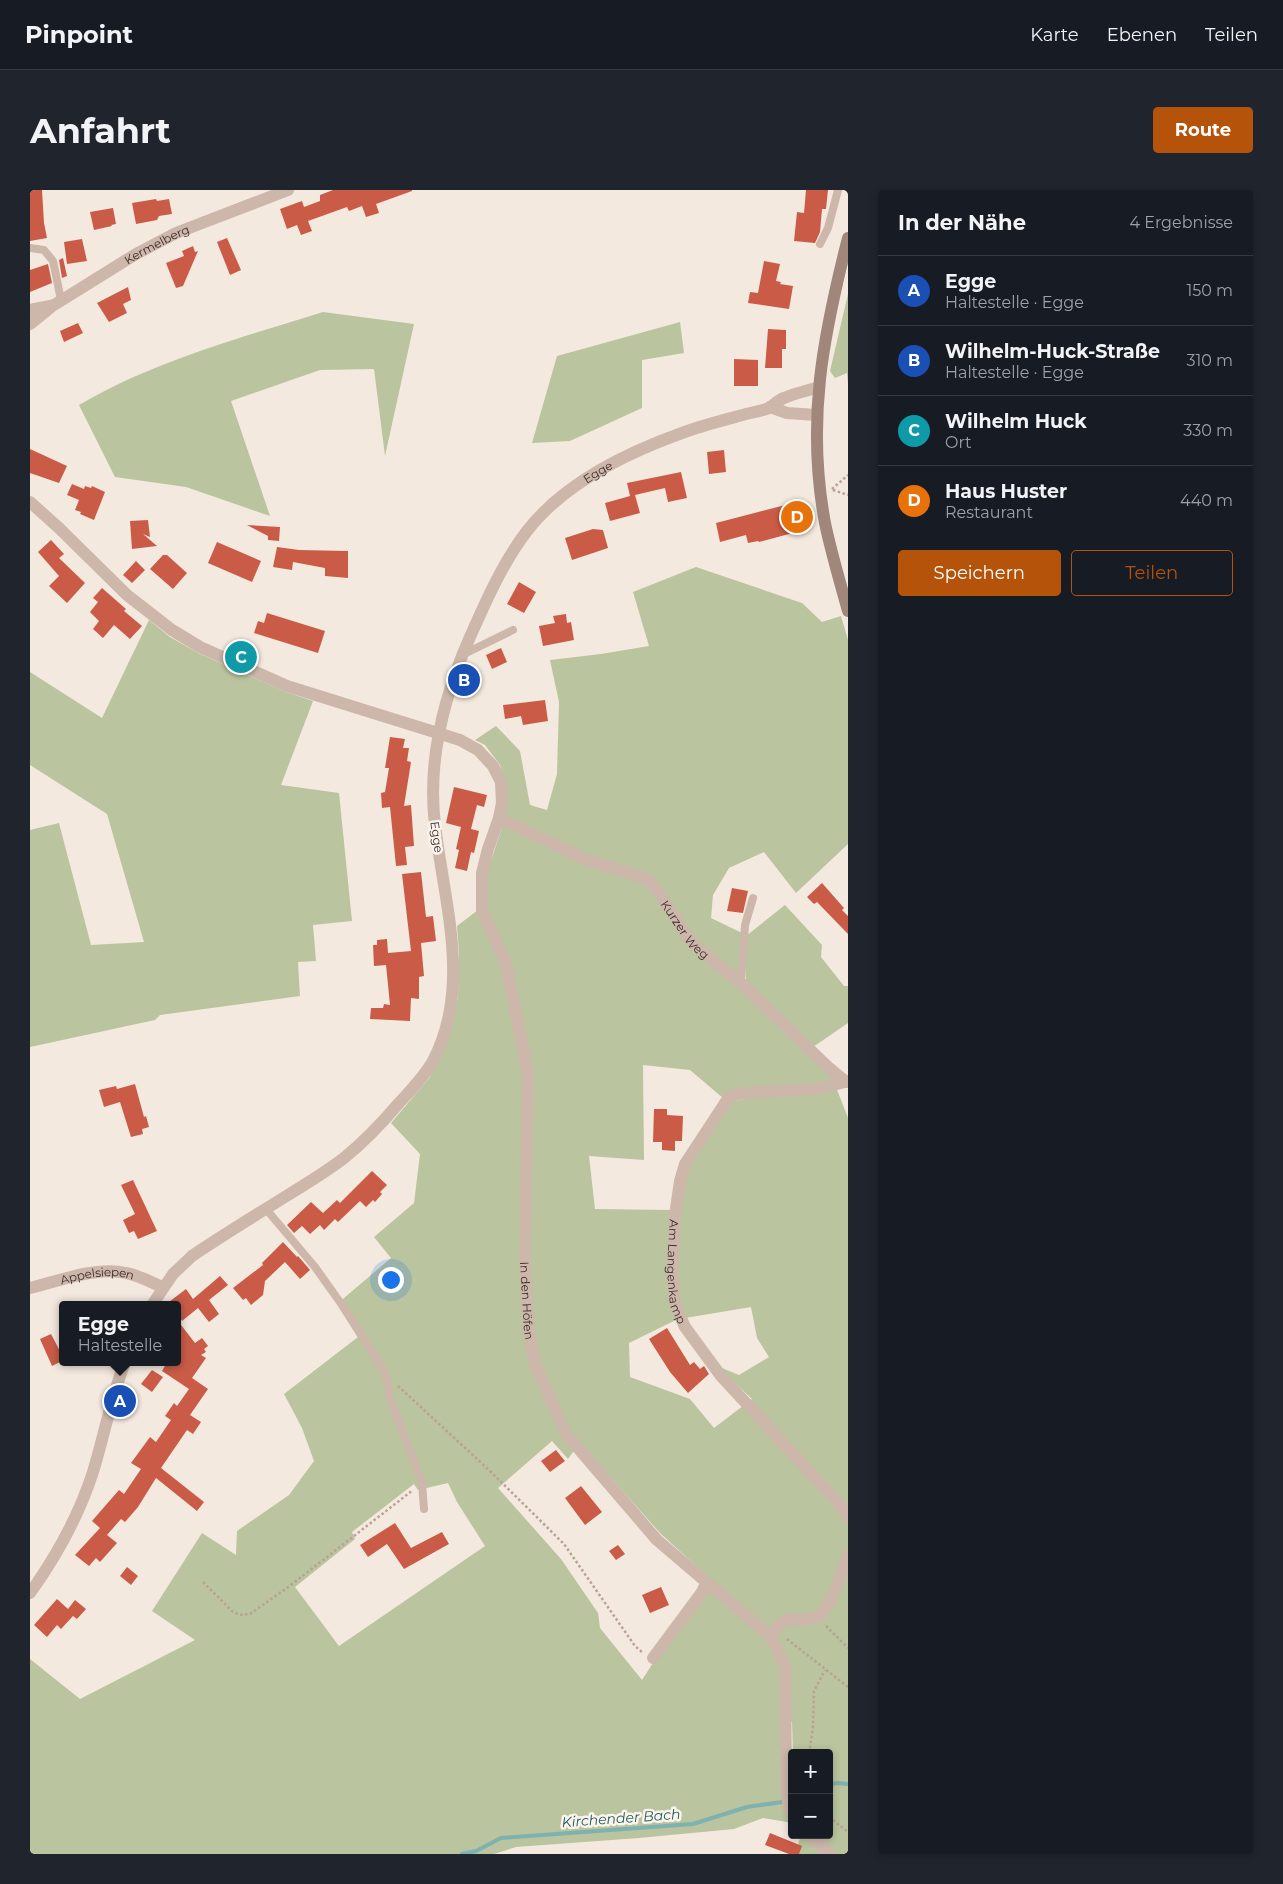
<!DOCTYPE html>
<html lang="de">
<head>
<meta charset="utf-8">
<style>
	body { margin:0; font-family:Montserrat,sans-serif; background:#20242c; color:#f1f3f6 }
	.controls { position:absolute; right:15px; bottom:15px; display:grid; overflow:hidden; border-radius:5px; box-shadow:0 2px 8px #0003 }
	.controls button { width:45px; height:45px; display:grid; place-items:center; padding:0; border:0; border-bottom:1px solid #363941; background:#171b24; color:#f1f3f6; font:25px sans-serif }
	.you { position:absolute; left:360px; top:1089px; width:18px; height:18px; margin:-12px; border:4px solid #fff; border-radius:50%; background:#1a73e8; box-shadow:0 0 0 8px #1a73e833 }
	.badge { display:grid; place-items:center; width:32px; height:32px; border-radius:50%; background:#b45309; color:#fff; font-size:16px; font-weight:700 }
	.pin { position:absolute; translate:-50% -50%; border:2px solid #fff; box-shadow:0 1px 5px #0006 }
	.popup { position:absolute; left:29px; top:1111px; width:122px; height:65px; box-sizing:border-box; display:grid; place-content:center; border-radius:5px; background:#171b24; filter:drop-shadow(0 1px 4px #0005); font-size:16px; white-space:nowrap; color:#9ea1a6 }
	.popup b { font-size:19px; color:#f1f3f6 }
	.popup::after { content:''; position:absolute; left:50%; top:100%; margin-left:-10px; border:10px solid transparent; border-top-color:#171b24 }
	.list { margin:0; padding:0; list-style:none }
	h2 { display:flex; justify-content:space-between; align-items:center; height:65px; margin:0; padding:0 20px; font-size:21px }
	h2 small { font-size:16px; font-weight:400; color:#9ea1a6 }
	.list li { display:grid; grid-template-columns:32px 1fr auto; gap:15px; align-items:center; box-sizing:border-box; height:70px; padding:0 20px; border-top:1px solid #363941 }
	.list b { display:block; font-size:19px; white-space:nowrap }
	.list p { margin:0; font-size:16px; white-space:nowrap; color:#9ea1a6 }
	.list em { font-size:16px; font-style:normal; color:#9ea1a6 }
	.actions { display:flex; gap:10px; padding:15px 20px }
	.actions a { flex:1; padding:11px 0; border:1px solid #b45309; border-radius:5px; text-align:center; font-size:18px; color:#b45309 }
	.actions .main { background:#b45309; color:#fff }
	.map { position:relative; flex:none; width:818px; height:1664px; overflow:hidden; border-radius:5px }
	header { display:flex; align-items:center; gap:30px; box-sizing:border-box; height:70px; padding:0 25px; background:#171b24; border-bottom:1px solid #363941 }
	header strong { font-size:24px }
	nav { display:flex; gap:28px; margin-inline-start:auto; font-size:18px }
	.intro { display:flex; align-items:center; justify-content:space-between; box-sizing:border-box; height:120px; padding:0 30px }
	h1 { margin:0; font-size:35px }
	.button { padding:12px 22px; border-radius:5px; background:#b45309; color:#fff; font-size:18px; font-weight:700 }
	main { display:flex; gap:30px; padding:0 30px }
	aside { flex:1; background:#171b24; border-radius:5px; box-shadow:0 2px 8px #0003 }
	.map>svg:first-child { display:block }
	.green { fill:#bac49e; fill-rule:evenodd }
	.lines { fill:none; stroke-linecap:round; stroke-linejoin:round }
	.stream { stroke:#7db2b0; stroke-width:4 }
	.building { fill:#ca5c47 }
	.path { stroke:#b9a194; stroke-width:2.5; stroke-dasharray:2.5 2.5; stroke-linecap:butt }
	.service { stroke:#cdb7aa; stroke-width:8 }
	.minor { stroke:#cdb7aa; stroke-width:12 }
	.secondary { stroke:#a1867b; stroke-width:12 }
	.labels { text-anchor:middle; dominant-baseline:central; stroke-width:5; stroke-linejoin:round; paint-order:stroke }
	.street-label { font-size:12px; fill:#3a2e2a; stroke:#fbf3ec }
	.water-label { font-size:14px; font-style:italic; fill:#1d5e5d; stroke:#fbf3ec }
</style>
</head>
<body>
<header>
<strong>Pinpoint</strong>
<nav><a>Karte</a><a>Ebenen</a><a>Teilen</a></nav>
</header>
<div class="intro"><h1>Anfahrt</h1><a class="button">Route</a></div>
<main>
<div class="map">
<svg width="818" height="1664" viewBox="0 0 818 1664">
	<rect width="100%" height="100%" fill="#f4e9df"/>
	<path class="green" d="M818,104V194L817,183L805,188L800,181Z
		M293,122L384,134L355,266L344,179L290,180L201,211L240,326L156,297L85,287L49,215C124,171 210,148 293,122Z
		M650,132L654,163L612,170V218L540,251L502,253L527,166Z
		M666,377L772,413L792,432L811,426L818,450V654L766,703L734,662L699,678L683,705L681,728L712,743L710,788L667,753L630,698C625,692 619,685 610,684L613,692L620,696L625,702L661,758L710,797L796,882L807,891L791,894L706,900L693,908L660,880L613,875L614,970L559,966L565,1019L641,1020C640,1055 634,1095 648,1129L599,1153L600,1187L660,1209L684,1238L722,1209L687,1176L709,1185L739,1167L727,1148L721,1117L655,1128C653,1124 650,1119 648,1115C640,1088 649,1003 659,977C666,958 686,932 697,914L701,911L806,897L818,928V1664H805L787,1645H799V1563H763L762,1532L751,1530V1596L756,1620L762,1630V1635L757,1632L733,1628L704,1639L609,1648L486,1657L464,1664H0V1469L50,1509L165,1450L122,1421L172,1343L206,1365L207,1341L259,1305L284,1271L272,1238L254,1204L328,1147L307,1114L361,1068L344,1047L384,1013L390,964L361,933L400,887L420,843L428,807L429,762L427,736L448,720H457V683L476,625L475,592L470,575L455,555L445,550L466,536L490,561L500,615L517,620L527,584L529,512L520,470L571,464L619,456L603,402ZM522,1251L538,1269L543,1262L551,1254L631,1344L674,1383L659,1417L612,1490L570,1438L568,1423L531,1369L468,1298ZM418,1293L427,1312L455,1356L309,1456L265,1397L325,1349L322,1342L384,1294L388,1300Z
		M119,430L140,447L168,463L256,502L283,511L251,595L309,603L322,731L283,735L286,771L268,772L270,806L130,825L125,830L0,857V640L29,633L61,755L114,752L77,624L0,575V482L72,528Z
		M755,715L792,755L791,767L814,796H818V833L783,857L716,792V746Z
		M771,1645H774L794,1664H765Z"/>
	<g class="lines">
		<path class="stream" d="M799,1594L807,1593L818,1594
			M432,1664L446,1661L471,1648L663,1634L717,1617L752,1612"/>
	</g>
	<path class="building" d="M0,0H12L14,33L17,48L0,51Z
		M303,0H382V1L346,14L349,23L336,27L332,16L319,21L317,17L278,31L282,41L271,45L267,35L257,39L250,19L272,11L274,17L290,11V5Z
		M776,0H798L796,19H792L790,42L785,53L764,51L767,22L774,23Z
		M126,9L127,11L139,9L142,24L129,26L127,30L106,34L102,13Z
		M83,18L86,34L81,35L82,36L64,40L60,22Z
		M197,48L211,80L200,85L187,52Z
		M52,49L57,71L37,74L34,52Z
		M163,56L165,62L168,61L153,96L146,98L136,73L154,66L152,61Z
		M33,68L37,86L32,88L29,70Z
		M734,71L750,74L746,91L751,92L750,94L763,96L759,119L718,113L720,102L728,103Z
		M18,74L22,93L0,102V80Z
		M98,97L101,110L93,114L97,123L79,132L67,113Z
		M48,133L53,143L34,152L30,141Z
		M738,139L756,140V159H752V178H735Z
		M704,169L728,170V196H704Z
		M0,259L37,276L29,293L0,283Z
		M694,260L696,282L679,284L677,262Z
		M651,282L657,308L638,312L635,298L605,305L610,323L580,331L575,313L600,306L597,293Z
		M42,294L54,299L55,296L61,298L62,296L75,302L64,330L50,324L51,322L45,320L49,310L37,305Z
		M763,313L770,341L729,352L728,351L718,353L716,345L690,352L686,333Z
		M118,330L120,347L113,344L127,356L102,359L100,331Z
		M217,335L250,337L249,351L238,350V346Z
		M563,339L573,340L578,358L542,370L535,348Z
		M21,350L34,364L29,368L55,393L37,413L19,396L29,386L8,362Z
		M187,352L231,371L222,392L178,373Z
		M247,357L269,360L318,361V388L295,386V378L263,372L262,380L243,377Z
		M133,365H137L157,383L143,399L120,379Z
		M106,371L115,380L102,393L93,385Z
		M489,392L506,402L494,423L477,414Z
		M72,398L96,419L94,421L112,436L100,449L84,435L73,448L63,439L69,431L60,422L68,412L63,408Z
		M237,423L295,441L288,463L224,443L228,431L234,433Z
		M536,424L537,433L541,432L544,450L513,456L509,436L525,433L523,426Z
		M471,458L477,472L462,479L456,465Z
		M515,510L518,531L493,535L491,526L475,529L473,515Z
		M360,547L375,549L373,558H379L377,571L381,572L374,616L381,615L384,656L375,657L377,675L366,676L360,617L352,618L351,603L355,602L359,578H355Z
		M424,597L457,605L454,617L447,615L441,639L449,641L444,663L441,662L437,681L425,678L429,660L426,659L431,637L416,633Z
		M391,682L396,727L403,726L406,751L391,753L394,786L389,787V809L381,808L380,831L340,829L341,818H353L354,814L360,815L356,775L344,776L343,755H347V750L357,749L358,763L381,761L372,684Z
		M792,693L814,718L812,720L818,726V744L787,712L784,714L777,707Z
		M702,698L718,701L713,723L697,721Z
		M105,894L114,927L116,926L119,937L112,939L113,944L101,947L90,912L74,917L69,900L86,896L87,899Z
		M624,919H637V925L653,926L652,951H645V961L632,960V952H623Z
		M342,981L357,995L350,1002L352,1004L345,1012L343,1010L336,1017L330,1011L308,1032L305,1029L294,1040L290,1035L280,1044L272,1036L264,1043L257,1035L281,1012L293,1023L307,1010L310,1013Z
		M103,990L127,1041L108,1049L104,1041L99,1043L93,1030L105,1024L91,995Z
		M253,1052L267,1067L268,1066L280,1080L270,1089L255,1072L235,1091L233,1105L221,1115L216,1108L213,1110L203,1098L233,1075L232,1073Z
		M190,1086L198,1095L179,1110L189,1124L179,1132L168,1118L152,1131L148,1125V1115H135L156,1099L163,1109Z
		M148,1131L165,1153L172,1148L178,1156L174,1159L176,1162L171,1165L176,1168L162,1188L178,1199L160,1225L171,1232L163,1244L157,1240L131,1278L174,1312L167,1321L126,1288L108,1317L95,1332L91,1329L77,1345L87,1353L70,1372L66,1368L59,1376L45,1365L70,1338L62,1331L89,1300L94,1304L111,1279L101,1273L120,1247L126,1252L141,1230L135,1226L144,1213L147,1216L159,1199L132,1181L137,1172H148Z
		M637,1138L660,1175L664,1172L670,1179L674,1176L679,1184L658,1203L640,1182L619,1149Z
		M21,1144L32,1165V1171L22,1176L10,1149Z
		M122,1180L133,1187L122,1202L111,1194Z
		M526,1260L535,1271L520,1282L511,1271Z
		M551,1296L572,1322L555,1335L535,1308Z
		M365,1333L381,1358L412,1342L419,1354L374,1379L357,1354L338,1367L330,1355Z
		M588,1355L595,1364L586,1370L579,1361Z
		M97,1377L108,1386L101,1395L90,1386Z
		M631,1397L639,1415L620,1423L612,1405Z
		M27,1409L38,1419L45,1410L56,1419L47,1429L43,1426L31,1439L27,1435L17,1447L4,1435Z
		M740,1643L772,1656L769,1664H759L735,1655Z"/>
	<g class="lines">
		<path class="path" d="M802,299L818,285
			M803,300L818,305
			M368,1196L460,1281L534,1354L605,1456L613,1463
			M173,1392L202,1421L210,1425L220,1424L261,1395L383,1300
			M796,1436L818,1458
			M757,1449L818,1497
			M779,1563L783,1537L784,1501L795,1480
			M799,1627L818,1642"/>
		<path class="service" d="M790,54L798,38L808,0
			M0,58L14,60L23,71L31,110
			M432,465L483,440
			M711,793L715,735L723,708
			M236,1019L285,1077L312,1115L356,1184L360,1208L392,1293L394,1319"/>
		<g class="minor">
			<path id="s1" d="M0,120L24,115L106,64L146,43L258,0"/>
			<path d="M0,134L21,117"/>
			<path d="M740,217L757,223L787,225"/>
			<path id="s2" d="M0,312L29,338L97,405L142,440L170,457L257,496L430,550L448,560L463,576L471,592L472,613L469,628L458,659L452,683V720L476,774L498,883L495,1071L499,1142L505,1174L536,1244L627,1350L741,1447L755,1476L756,1596L759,1619L762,1623"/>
			<path id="s3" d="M469,628L557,670L615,688L622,693L663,754L711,793L799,878L816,892"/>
			<path id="s4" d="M818,891L792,898L707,904L699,907L655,974L650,991L645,1025L642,1081L645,1115L655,1137L691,1186L810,1315L818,1327"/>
			<path id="s5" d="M0,1098C28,1091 68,1076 96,1083C108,1085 121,1092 132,1097"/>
			<path id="s6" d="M122,1115L143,1084L162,1066C193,1045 226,1025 258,1005C277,993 296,982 314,968C334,952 352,933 369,913C381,900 394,887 403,871C442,796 414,713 405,635C397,570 414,506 440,447C455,413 473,372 497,341C534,293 596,263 652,243C673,235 695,230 716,224C723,222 732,221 739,218C744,215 748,210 754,208C765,203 777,201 789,197"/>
			<path d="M0,1403C26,1367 49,1325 63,1282C74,1246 81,1208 95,1172"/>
			<path d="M741,1447C757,1416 771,1438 790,1425C800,1418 813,1379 818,1366"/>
			<path d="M623,1468L678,1394"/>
			<path d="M780,1645L799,1664"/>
		</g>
		<path class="secondary" d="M818,48C793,146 776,231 795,333C801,362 810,392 818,421"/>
	</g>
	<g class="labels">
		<g class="street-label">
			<text stroke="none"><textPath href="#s1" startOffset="144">Kermelberg</textPath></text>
			<text stroke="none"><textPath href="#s6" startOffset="1024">Egge</textPath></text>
			<text transform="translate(407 647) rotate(82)">Egge</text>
			<text stroke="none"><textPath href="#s3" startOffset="224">Kurzer Weg</textPath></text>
			<text stroke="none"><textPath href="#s4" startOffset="310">Am Langenkamp</textPath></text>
			<text stroke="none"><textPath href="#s5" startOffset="69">Appelsiepen</textPath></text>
			<text stroke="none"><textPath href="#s2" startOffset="1090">In den Höfen</textPath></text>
		</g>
		<g class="water-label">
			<text transform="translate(591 1628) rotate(-4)">Kirchender Bach</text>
		</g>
	</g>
</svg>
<div class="controls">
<button>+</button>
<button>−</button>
</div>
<div class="you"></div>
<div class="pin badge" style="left:90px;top:1211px;background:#1a4fb4">A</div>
<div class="popup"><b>Egge</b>Haltestelle</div>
<div class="pin badge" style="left:434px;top:490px;background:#1a4fb4">B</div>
<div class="pin badge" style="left:211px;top:467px;background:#0f9aa8">C</div>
<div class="pin badge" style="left:767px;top:327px;background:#e8710a">D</div>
</div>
<aside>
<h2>In der Nähe<small>4 Ergebnisse</small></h2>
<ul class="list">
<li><span class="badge" style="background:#1a4fb4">A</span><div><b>Egge</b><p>Haltestelle · Egge</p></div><em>150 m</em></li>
<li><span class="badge" style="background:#1a4fb4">B</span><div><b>Wilhelm-Huck-Straße</b><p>Haltestelle · Egge</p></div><em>310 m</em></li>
<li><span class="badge" style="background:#0f9aa8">C</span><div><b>Wilhelm Huck</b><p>Ort</p></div><em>330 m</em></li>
<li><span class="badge" style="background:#e8710a">D</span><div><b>Haus Huster</b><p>Restaurant</p></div><em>440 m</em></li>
</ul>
<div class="actions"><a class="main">Speichern</a><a>Teilen</a></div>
</aside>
</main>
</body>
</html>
